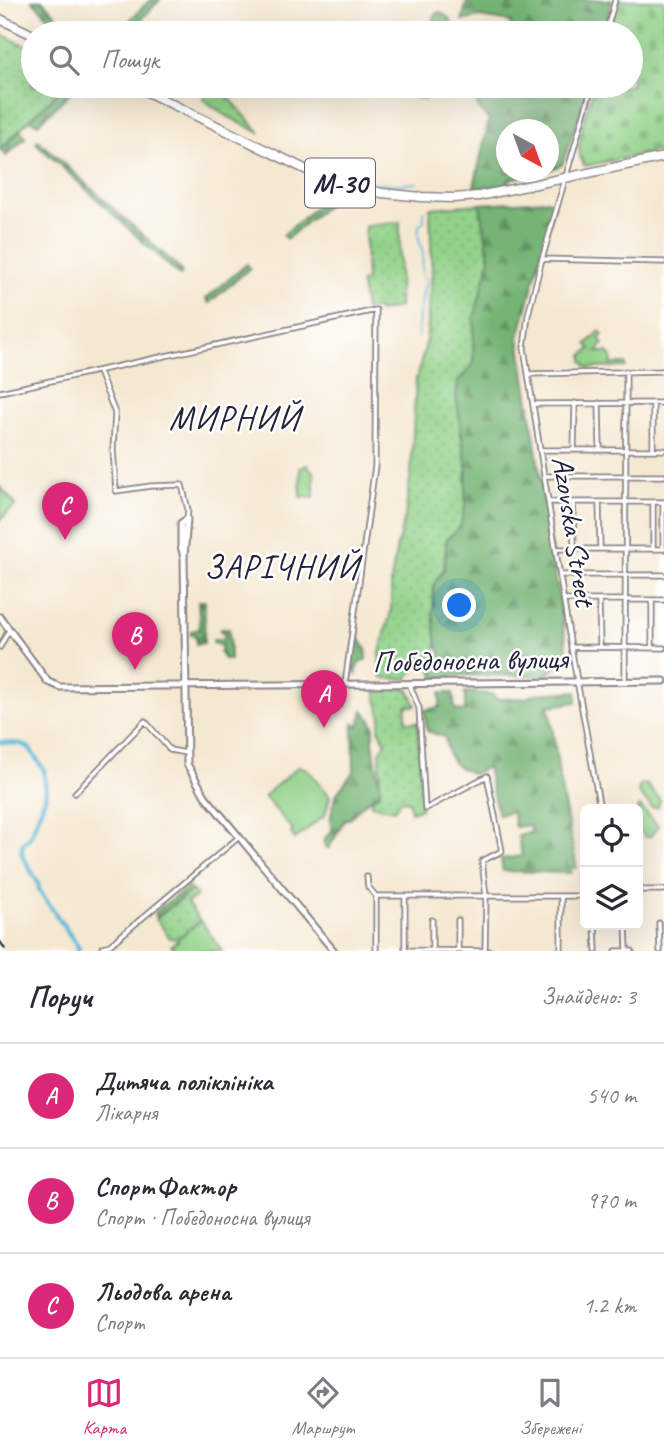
<!DOCTYPE html>
<html lang="uk">
<head>
<meta charset="utf-8">
<style>
	body { margin:0; font-family:Caveat,sans-serif; background:#f2f2f3; color:#2b2b33 }
	.controls { position:absolute; right:21px; bottom:21px; display:grid; overflow:hidden; border-radius:10px; box-shadow:0 7px 28px #0002 }
	.controls button { width:63px; height:63px; display:grid; place-items:center; padding:0; border:0; border-bottom:2px solid #e1e1e2; background:#fff; color:#2b2b33; font:35px sans-serif }
	.compass { position:absolute; left:496px; top:119px; width:63px; height:63px; border-radius:50%; background:#fff; box-shadow:0 7px 28px #0002; rotate:139deg }
	.you { position:absolute; left:460px; top:606px; width:24px; height:24px; margin:-18px; border:5px solid #fff; border-radius:50%; background:#1a73e8; box-shadow:0 0 0 10px #1a73e833 }
	.badge { display:grid; place-items:center; width:46px; height:46px; border-radius:50%; background:#db2777; color:#fff; font-size:23px; font-weight:700 }
	.pin { position:absolute; translate:-50% -58px; filter:drop-shadow(0 2px 4px #0008) }
	.pin::after { content:''; position:absolute; top:37px; width:24px; height:21px; background:inherit; clip-path:polygon(0 0,100% 0,50% 100%) }
	.list { margin:0; padding:0; list-style:none }
	h2 { display:flex; justify-content:space-between; align-items:center; height:91px; margin:0; padding:0 28px; font-size:30px }
	h2 small { font-size:23px; font-weight:400; color:#7c7c81 }
	.list li { display:grid; grid-template-columns:46px 1fr auto; gap:21px; align-items:center; box-sizing:border-box; height:105px; padding:0 28px; border-top:2px solid #e1e1e2 }
	.list b { display:block; font-size:26px; white-space:nowrap }
	.list p { margin:0; font-size:23px; white-space:nowrap; color:#7c7c81 }
	.list em { font-size:23px; font-style:normal; color:#7c7c81 }
	.icon { flex:none; width:38px; height:38px; fill:none; stroke:currentColor; stroke-width:2; stroke-linecap:round; stroke-linejoin:round }
	.map { position:relative; flex:none; width:664px; height:951px; overflow:hidden }
	.search { position:absolute; background:#fff; box-shadow:0 7px 28px #0002; left:21px; right:21px; top:21px; height:77px; display:flex; align-items:center; gap:18px; box-sizing:border-box; padding:0 24px; border-radius:38px; color:#7c7c81; font-size:26px }
	.sheet { height:406px; background:#fff }
	nav { display:flex; justify-content:space-around; align-items:center; box-sizing:border-box; height:98px; border-top:2px solid #e1e1e2; background:#fff; font-size:19px; color:#7c7c81 }
	nav a { display:grid; justify-items:center; gap:4px }
	nav .on { color:#db2777 }
	.map>svg:first-child { display:block }
	.grass { fill:url(#grass-dots); stroke:#5a7a62; stroke-width:2 }
	.forest { fill:url(#forest-firs); stroke:#4c6b58; stroke-width:2 }
	.cemetery { fill:url(#cemetery-stones); stroke:#5a7a62; stroke-width:2 }
	.garden { fill:#92d289; stroke:#5a7a62; stroke-width:2 }
	.lines { fill:none; stroke-linecap:round; stroke-linejoin:round }
	.stream { stroke:#59b8d8; stroke-width:2 }
	.river { stroke:#59b8d8; stroke-width:4.5 }
	.minor-casing { stroke:#8c8586; stroke-width:7 }
	.tertiary-casing { stroke:#8c8586; stroke-width:9 }
	.trunk-casing { stroke:#8c8586; stroke-width:11 }
	.minor { stroke:#fff; stroke-width:3.5 }
	.tertiary { stroke:#fff; stroke-width:5 }
	.trunk { stroke:#fff; stroke-width:8 }
	.rail { stroke:#22223b; stroke-width:2; stroke-dasharray:10 5; stroke-linecap:butt }
	.labels { text-anchor:middle; dominant-baseline:central; stroke-width:5; stroke-linejoin:round; paint-order:stroke }
	.shield { fill:#fff; stroke:#646476; stroke-width:2 }
	.shield-label { font-size:28px; font-weight:bold; fill:#22223b }
	.street-label { font-size:30px; fill:#22223b; stroke:#fff }
	.quarter-label { font-size:33px; letter-spacing:2px; fill:#22223b; stroke:#fff }
</style>
</head>
<body>
<div class="map">
<svg width="664" height="951" viewBox="0 0 664 951">
	<defs>
		<pattern id="grass-dots" width="8" height="8" patternUnits="userSpaceOnUse" patternTransform="scale(1.75)"><rect width="8" height="8" fill="#92d289"/><path d="M2 2h.1M6 6h.1" fill="none" stroke="#7eb477" stroke-width="1.8" stroke-linecap="round"/></pattern>
		<pattern id="forest-firs" width="22" height="20" patternUnits="userSpaceOnUse" patternTransform="scale(1.75)"><rect width="22" height="20" fill="#75b475"/><path d="M5 1l3.5 6h-7zM16 11l3.5 6h-7z" fill="#609261"/></pattern>
		<pattern id="cemetery-stones" width="16" height="16" patternUnits="userSpaceOnUse" patternTransform="scale(1.75)"><rect width="16" height="16" fill="#92d289"/><path d="M2 7V4a2 2 0 0 1 4 0v3zM10 15v-3a2 2 0 0 1 4 0v3z" fill="#7eb477"/></pattern>
	</defs>
	<rect width="100%" height="100%" fill="#fff"/>
	<filter id="ink" filterUnits="userSpaceOnUse"><feTurbulence type="fractalNoise" baseFrequency=".0143" numOctaves="2"/><feDisplacementMap in="SourceGraphic" scale="14" xChannelSelector="R" yChannelSelector="G"/><feConvolveMatrix kernelMatrix="1 2 1 2 8 2 1 2 1" color-interpolation-filters="sRGB"/></filter>
	<filter id="wash" filterUnits="userSpaceOnUse"><feTurbulence type="fractalNoise" baseFrequency=".00686" numOctaves="4" result="noise"/><feDisplacementMap in="SourceGraphic" scale="28" xChannelSelector="R" yChannelSelector="G"/><feGaussianBlur stdDeviation="1.57" result="paint"/><feColorMatrix in="noise" values="0 0 0 0 0 0 0 0 0 0 0 0 0 0 0 0 0 1.4 0 .05"/><feComposite in="paint" operator="in"/></filter>
	<g filter="url(#wash)">
		<rect width="100%" height="100%" fill="#f5e8d1"/>
		<path class="grass" d="M0,34L33,49V86H64L0,149Z
			M208,86L220,87L260,133L223,114L203,99Z
			M480,204L490,259L475,316V363L458,382L461,434L467,468L465,508L460,527L447,539L444,569L434,584L433,613L437,645L429,665L414,667V672L410,673L408,679L382,678L379,666L380,652L391,611V581L397,546L405,517L411,472L416,379L425,348L428,326V309L432,275L430,208Z
			M400,222L399,307L379,312L378,309L365,310L361,283L366,280L365,226Z
			M408,688L416,706H406V722H418L421,808L411,812L409,801L401,800L394,810L371,805V800L380,794V752L386,743L379,729L381,717L375,689Z
			M640,806L658,826L650,837H645L638,828L637,809Z
			M192,890L197,896L187,903L200,921L177,939L170,938L156,919Z"/>
		<path class="forest" d="M32,0H42L73,33H64Z
			M150,0H160L128,33H117Z
			M470,0H612L603,33H509L511,22L479,17L462,21L466,4Z
			M440,12L450,19L453,28L430,30L435,14Z
			M65,86H77L38,124L30,120Z
			M403,86H432L425,99L415,96Z
			M483,86H589L562,165L549,170L548,130H506V172H541L510,179L507,184L481,188L474,187L489,120L477,106Z
			M20,130L26,137L6,156L0,149Z
			M38,140L179,268L182,273L180,276L36,143Z
			M337,189L341,193L287,239L283,235Z
			M548,200L554,204L519,338L569,662L558,665L547,676L465,675L434,678L431,662L442,655L437,645L433,613L434,584L444,569L447,539L460,527L465,508L467,468L456,396L458,382L473,364L474,318L490,259L480,204Z
			M247,264L250,268L209,303L206,299Z
			M198,601H205L204,643L196,644V636L190,634L191,631L200,629Z
			M358,627L359,638L366,649L367,659L358,664L356,675C348,664 356,641 358,627Z
			M220,629H229L230,660L224,659L220,653L222,646L213,643L214,639H224V632L220,631Z
			M576,691L577,702L549,706L562,794L577,868H571V873L503,871L501,859L522,856L518,836L532,832L529,825L515,827L512,811L498,815L487,767L474,774C449,765 450,762 445,737L427,731L424,710L440,707V693H453L455,710L465,711V692L491,694L497,699L526,698L535,694Z
			M363,710L371,720L374,727L373,741L380,789L376,796C365,801 357,809 350,819H345L329,848L326,847L323,841L332,830L330,821L335,796L354,771L353,723L359,726Z
			M188,886L190,891L157,917L154,913Z"/>
		<path class="cemetery" d="M617,0H664V150L585,166C570,149 589,106 594,86H631V33H608Z"/>
		<path class="garden" d="M600,331L603,335L599,339L603,344L597,352H608L612,358L611,364H626V367L588,368L583,361V355L591,349L587,344Z
			M307,465L314,473V498L301,497L300,468Z
			M0,487L16,505L0,520Z
			M299,766L307,769L330,796L325,815L295,839L291,833L293,830L264,796Z
			M643,784L647,785L660,800L658,807L652,808L638,792L639,787Z
			M201,921L222,951H172L174,949L171,945L178,941L177,939Z"/>
		<g class="lines">
			<path class="stream" d="M310,167C344,181 379,187 417,183
				M418,338L419,314L426,281L422,271L423,254L418,235L419,225L424,221V211"/>
			<path class="river" d="M0,742L21,744L29,748L44,770L46,795L30,837L22,845V855L38,883L39,890L79,948L77,951"/>
		</g>
	</g>
	<g filter="url(#ink)">
		<g class="lines">
			<g class="minor-casing">
				<path id="minor" d="M606,33L615,0
					M592,86L542,259L528,315L524,348L571,647L600,809
					M542,259L664,262
					M99,372L115,413L113,449L116,491L151,486L182,485L188,510L187,519
					M528,374L664,371
					M0,392L376,310L375,466L345,684
					M599,403L600,450
					M653,403V450
					M533,404L664,403
					M541,450H664
					M574,450L575,403
					M545,476H664
					M549,502H664
					M573,502L574,549
					M599,502L600,549
					M653,502V549
					M663,502V549
					M556,549H664
					M560,575H664
					M564,600H664
					M599,600L600,647
					M0,647L9,630
					M572,647L664,648
					M652,647V601
					M625,682L626,371
					M409,683L419,708L425,809L487,776L502,851L482,861L486,896L485,951
					M75,793L145,721L170,750L186,753
					M367,877L368,887L376,896H585
					M638,890H664
					M376,896V951
					M561,896V951
					M458,920V951
					M659,923L660,951
					M595,925L596,951
					M626,925L627,951
					M103,947L110,945L239,837
					M405,950L491,951
					M432,950V920
					M405,951V897
					M616,951H632"/>
			</g>
			<g class="tertiary-casing">
				<path id="tertiary" d="M187,519L184,558L187,764L205,796L334,951
					M184,558L181,546V523L187,519
					M0,617L48,682L60,687L664,681"/>
			</g>
			<g class="trunk-casing">
				<path id="trunk" d="M0,19L33,35
					M135,86L315,174L341,183L382,193L422,197L453,198L479,196L664,157"/>
			</g>
			<use href="#minor" class="minor"/>
			<use href="#tertiary" class="tertiary"/>
			<use href="#trunk" class="trunk"/>
			<path class="rail" d="M0,941L6,951"/>
		</g>
	</g>
	<g class="labels">
		<rect class="shield" x="305" y="158.5" width="70" height="49" rx="5"/>
		<g class="shield-label">
			<text x="340" y="183">М-30</text>
		</g>
		<g class="street-label">
			<text transform="translate(574 531) rotate(81)">Azovska Street</text>
			<text transform="translate(470 660) rotate(-1)">Победоносна вулиця</text>
		</g>
		<g class="quarter-label">
			<text x="235" y="418">МИРНИЙ</text>
			<text x="282" y="567">ЗАРІЧНИЙ</text>
		</g>
	</g>
</svg>
<div class="controls">
<button><svg class="icon" aria-label="locate" viewBox="0 0 24 24"><circle cx="12" cy="12" r="6"/><path d="M12 2v4M12 18v4M2 12h4M18 12h4"/></svg></button>
<button><svg class="icon" aria-label="layers" viewBox="0 0 24 24"><path d="M12 4l9 5-9 5-9-5zM3 14l9 5 9-5"/></svg></button>
</div>
<svg class="compass" viewBox="-18 -18 36 36"><path d="M0-13l5 13h-10z" fill="#e53935"/><path d="M0 13l5-13h-10z" fill="#7c7c81"/></svg>
<div class="you"></div>
<div class="pin badge" style="left:324px;top:728px">A</div>
<div class="pin badge" style="left:135px;top:670px">B</div>
<div class="pin badge" style="left:65px;top:540px">C</div>
<div class="search"><svg class="icon" aria-label="search" viewBox="0 0 24 24"><circle cx="10" cy="10" r="6"/><path d="M15 15l6 6"/></svg>Пошук</div>
</div>
<section class="sheet">
<h2>Поруч<small>Знайдено: 3</small></h2>
<ul class="list">
<li><span class="badge">A</span><div><b>Дитяча поліклініка</b><p>Лікарня</p></div><em>540 m</em></li>
<li><span class="badge">B</span><div><b>СпортФактор</b><p>Спорт · Победоносна вулиця</p></div><em>970 m</em></li>
<li><span class="badge">C</span><div><b>Льодова арена</b><p>Спорт</p></div><em>1.2 km</em></li>
</ul>
</section>
<nav>
<a class="on"><svg class="icon" aria-label="map" viewBox="0 0 24 24"><path d="M3 6l6-2 6 2 6-2v14l-6 2-6-2-6 2zM9 4v14M15 6v14"/></svg>Карта</a>
<a><svg class="icon" aria-label="directions" viewBox="0 0 24 24"><path d="M12 3l9 9-9 9-9-9zM9 14v-3h6M13 9l2 2-2 2"/></svg>Маршрут</a>
<a><svg class="icon" aria-label="saved" viewBox="0 0 24 24"><path d="M7 4h10v16l-5-4-5 4z"/></svg>Збережені</a>
</nav>
</body>
</html>
